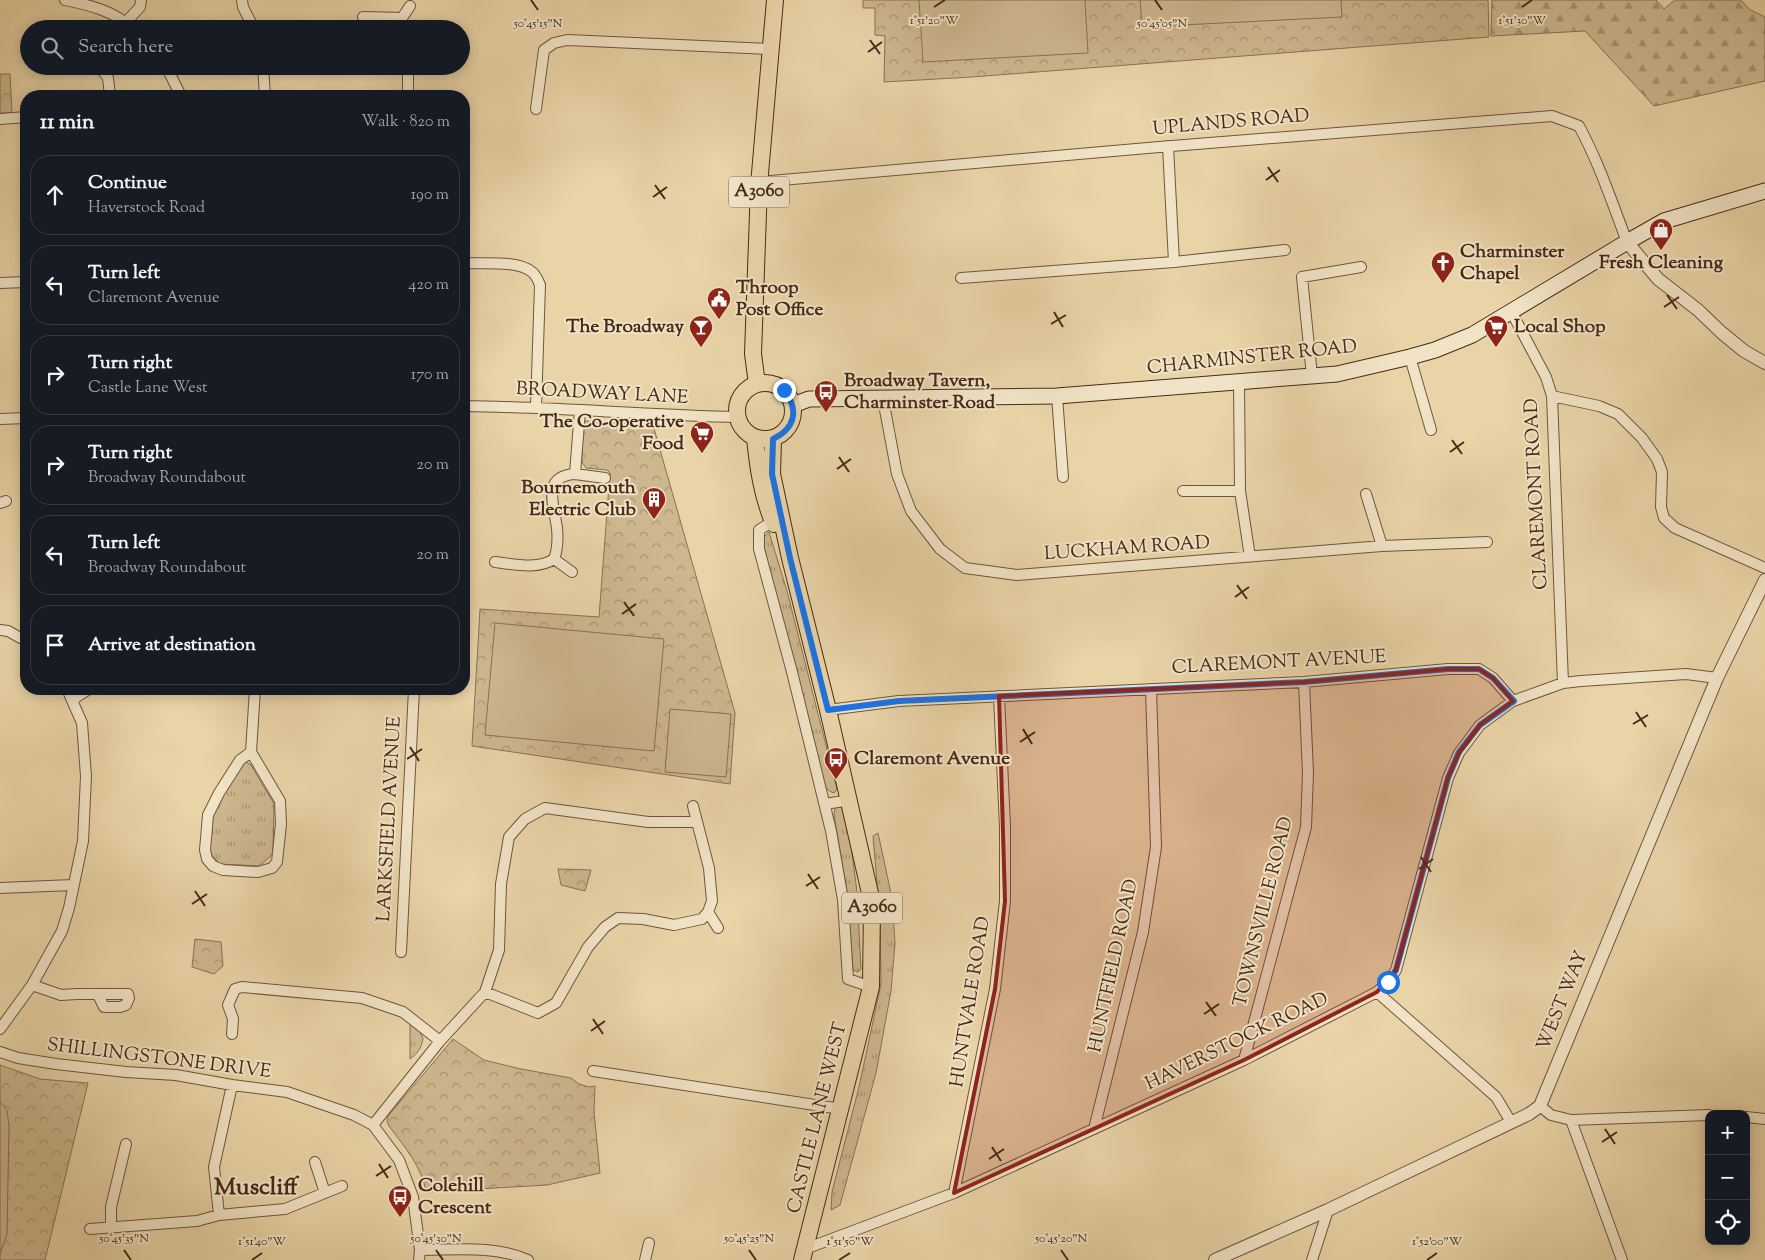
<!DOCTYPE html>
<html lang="en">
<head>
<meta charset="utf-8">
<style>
	body { margin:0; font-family:"Sorts Mill Goudy",serif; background:#20242c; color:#f1f3f6 }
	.controls { position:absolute; right:15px; bottom:15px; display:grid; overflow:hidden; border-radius:10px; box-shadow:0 2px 12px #0003 }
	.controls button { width:45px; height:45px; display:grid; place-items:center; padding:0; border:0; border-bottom:1px solid #363941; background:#171b24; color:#f1f3f6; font:25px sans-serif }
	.stop { position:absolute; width:15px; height:15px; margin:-11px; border:4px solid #1a73e8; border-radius:50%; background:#fff }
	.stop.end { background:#1a73e8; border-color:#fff; box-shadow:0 1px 5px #0008 }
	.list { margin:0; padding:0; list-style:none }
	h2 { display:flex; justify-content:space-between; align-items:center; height:65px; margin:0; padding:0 20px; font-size:21px }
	h2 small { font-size:16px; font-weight:400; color:#9ea1a6 }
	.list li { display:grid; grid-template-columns:32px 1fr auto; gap:15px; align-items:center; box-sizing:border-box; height:80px; margin:0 10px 10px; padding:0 10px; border:1px solid #363941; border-radius:20px }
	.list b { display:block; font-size:19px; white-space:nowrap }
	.list p { margin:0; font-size:16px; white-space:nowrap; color:#9ea1a6 }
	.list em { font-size:16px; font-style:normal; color:#9ea1a6 }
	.icon { flex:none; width:28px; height:28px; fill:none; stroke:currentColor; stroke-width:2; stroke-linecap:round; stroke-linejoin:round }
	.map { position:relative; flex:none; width:1765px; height:1260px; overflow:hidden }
	.search { position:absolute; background:#171b24; box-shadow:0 2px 12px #0003; left:20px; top:20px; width:450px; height:55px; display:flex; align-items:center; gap:12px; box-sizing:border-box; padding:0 18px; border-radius:28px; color:#9ea1a6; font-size:19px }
	.panel { position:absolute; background:#171b24; box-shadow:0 2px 12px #0003; left:20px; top:90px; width:450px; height:605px; border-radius:20px }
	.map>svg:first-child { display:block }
	.grass { fill:url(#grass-tufts); stroke:#8a7154 }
	.forest { fill:url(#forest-firs); stroke:#8a7154 }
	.park { fill:url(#park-crowns); stroke:#8a7154 }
	.garden { fill:#cdb78f; stroke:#8a7154 }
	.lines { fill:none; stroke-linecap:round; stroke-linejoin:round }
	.minor-casing { stroke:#6f553c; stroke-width:12 }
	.tertiary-casing { stroke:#6f553c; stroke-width:14 }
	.secondary-casing { stroke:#462b19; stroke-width:17 }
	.primary-casing { stroke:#462b19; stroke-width:18 }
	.minor { stroke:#f1e3c6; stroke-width:10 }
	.tertiary { stroke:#f1e3c6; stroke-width:12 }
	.secondary { stroke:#f1e3c6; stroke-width:15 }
	.primary { stroke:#e9d4a7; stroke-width:16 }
	.route { stroke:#1a73e8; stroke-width:6 }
	.marked { fill:#8f2418; fill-opacity:0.2; stroke:#8f2418; stroke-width:4; stroke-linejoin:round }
	.ticks { fill:none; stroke:#462b19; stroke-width:2 }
	.labels { text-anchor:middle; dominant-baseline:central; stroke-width:4; stroke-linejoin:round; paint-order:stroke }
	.shield { fill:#f1e3c6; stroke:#79624d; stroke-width:1 }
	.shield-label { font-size:18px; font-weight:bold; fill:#462b19 }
	.street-label { font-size:19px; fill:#462b19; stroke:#f1e3c6 }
	.poi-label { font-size:19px; font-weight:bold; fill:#462b19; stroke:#f1e3c6; text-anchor:start }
	.district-label { font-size:24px; font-weight:bold; fill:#462b19; stroke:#f1e3c6 }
	.ticks-label { font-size:12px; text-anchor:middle; fill:#462b19; stroke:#f1e3c6; stroke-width:4; stroke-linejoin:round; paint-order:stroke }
</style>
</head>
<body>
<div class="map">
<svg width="1765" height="1260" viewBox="0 0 1765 1260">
	<defs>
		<pattern id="grass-tufts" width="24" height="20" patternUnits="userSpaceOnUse" patternTransform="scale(1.25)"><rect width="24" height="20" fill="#cdb78f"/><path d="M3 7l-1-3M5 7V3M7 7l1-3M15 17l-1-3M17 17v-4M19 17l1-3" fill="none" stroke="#a89574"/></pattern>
		<pattern id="forest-firs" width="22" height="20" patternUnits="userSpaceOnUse" patternTransform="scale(1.25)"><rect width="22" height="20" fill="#cdb78f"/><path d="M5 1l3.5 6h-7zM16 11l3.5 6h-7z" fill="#a89574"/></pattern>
		<pattern id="park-crowns" width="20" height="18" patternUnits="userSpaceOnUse" patternTransform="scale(1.25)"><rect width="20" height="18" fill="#cdb78f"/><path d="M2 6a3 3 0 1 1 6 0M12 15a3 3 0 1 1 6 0" fill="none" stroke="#a89574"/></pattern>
	</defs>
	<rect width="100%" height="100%" fill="#e9d4a7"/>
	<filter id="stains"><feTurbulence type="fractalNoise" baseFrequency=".004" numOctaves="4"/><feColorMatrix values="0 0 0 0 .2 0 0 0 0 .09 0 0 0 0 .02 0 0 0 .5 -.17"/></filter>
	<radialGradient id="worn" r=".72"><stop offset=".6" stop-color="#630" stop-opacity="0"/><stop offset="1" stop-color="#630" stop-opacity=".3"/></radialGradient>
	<path class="grass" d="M769,532L787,591L837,789L834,793C827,791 825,787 823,780L762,548V539Z
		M246,762L251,765L274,804L273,852L270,857L259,866L220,864L209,852L211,815L240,764Z
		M838,806L843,808L847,813L857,892L861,969L858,972L853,970L847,892L834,815L835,809Z
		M878,833L892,898L895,943L891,991L876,1073L840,1205L831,1210L832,1192L859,1087L881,984L880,918L873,836Z
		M410,1025L418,1028L423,1038C422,1047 418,1053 410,1059Z"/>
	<path class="forest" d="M1492,0H1656L1664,9L1675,0H1741L1749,9L1765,17V81L1654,106L1585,31L1491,36Z"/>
	<path class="park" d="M863,0H1488L1489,37L972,77L884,82L885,36L875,35V8H863Z
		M0,74H10L12,113H0Z
		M587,421L653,425L735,713L730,784L472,746L480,609L599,617L610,473L607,470L586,468L582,462V422Z
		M558,869L591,870L585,891L561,885Z
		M195,939L221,942L223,966L214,974L192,967Z
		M453,1039L484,1060L521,1069L571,1078L579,1084L589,1087L595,1086L594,1112L600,1173L547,1185L426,1192C422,1167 404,1146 389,1126L387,1121L388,1116Z
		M0,1065L40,1079L88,1083L45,1260H0Z"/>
	<path class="garden" d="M919,0H1085L1088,53L923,62Z
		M1140,0H1341L1342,17L1142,27Z
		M495,623L664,639L654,751L485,735Z
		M670,709L731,714L726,777L665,772Z
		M0,1102L7,1110L9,1126L7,1234L0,1254Z"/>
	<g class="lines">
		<g class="minor-casing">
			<path id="minor" d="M65,0C89,5 115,11 133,29
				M242,0L243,7L254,29
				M363,17L402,18
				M126,22L140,7L141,0
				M403,29L402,18L410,6
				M99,66L108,78L110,96
				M166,66L181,96
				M263,66L265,96
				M408,66V96
				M536,109L544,50L554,43L567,40L772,49
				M0,119L26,117
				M1168,146L1174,262
				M759,182L1159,147L1552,116L1579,126C1599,163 1612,202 1627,242
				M464,263C481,264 518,260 532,272C536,275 538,280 540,285L536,407
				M961,278L1174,262L1285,250
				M0,283L26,282
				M1512,313L1546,377L1552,396L1563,683
				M1410,357L1431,430
				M1312,376L1302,277L1361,267
				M1239,381L1240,491L1250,557
				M1057,396L1063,477
				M1552,396L1599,406L1618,414L1642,438L1657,459L1662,472L1661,507L1664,518L1675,528L1765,568
				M883,399L897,474L911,511L940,549L965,568L1017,575L1382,546L1487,542
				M464,406C555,407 646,415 738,417
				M0,419L26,418
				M575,474L605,478
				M1183,491H1240
				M1366,494L1382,546
				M0,503L6,501
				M773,521L759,530V549L792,672L831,831L843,900L848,979L871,987
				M554,559L572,572
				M495,562C513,564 538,570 554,559C558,549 558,539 557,528C554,506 541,476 575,474L580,410
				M0,630L8,631L26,641
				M72,700L89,689
				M828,710L899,701L1304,682L1448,669H1479L1493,678L1513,701L1563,683L1581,681L1686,674L1717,678
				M251,752L240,760L219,793L208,815L205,850L207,859L213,866L223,870L258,872L272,868L277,862L281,824L280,801L251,752L255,689
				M825,804L850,800
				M0,888L73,885
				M708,912L718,928
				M401,952L414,689
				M32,985L61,995L77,994H128L129,998L126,1005L120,1007H104L98,995
				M485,992L538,1013L556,1003L588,947L605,927L618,918L643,919L674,925L702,919L708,912L712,901L709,868L693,806
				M1377,992L1496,1097L1511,1122
				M0,1029L32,985L62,931L69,908L83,841L86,776L82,723L67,689
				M232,1034L233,1019L228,1005L235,989L242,987L362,998L403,1012L440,1041
				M0,1052L18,1058L56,1064L126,1072L176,1075L232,1085L287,1092L354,1115L373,1125L399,1160L413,1197L420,1250L419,1260
				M1244,1060L1306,827L1308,773L1304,682
				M593,1071L841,1109
				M1540,1106L1551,1115L1571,1120L1709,1115
				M1746,1117L1765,1119
				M1571,1120L1622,1260
				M373,1125L440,1041L485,992L499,950L501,884L509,837L525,819L545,808L648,822H697
				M1094,1129L1143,932L1156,847L1151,689
				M315,1162L325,1193
				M954,1193L995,989L1005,901V827L999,696
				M219,1215L214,1167L232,1085
				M111,1227V1207L126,1144
				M90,1229L197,1221L219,1215L285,1209L342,1186
				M805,1249L954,1193L1244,1060L1377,992L1388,982L1396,970L1448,778L1459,753L1480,725L1513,701
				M420,1250C455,1250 495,1245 528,1260
				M645,1260L649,1243
				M1312,1260L1328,1210"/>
		</g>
		<g class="tertiary-casing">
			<path id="tertiary" d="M1627,242L1658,279L1698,310L1722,333L1744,351L1765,363
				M1215,1260L1328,1210L1529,1114L1540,1106L1717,678L1765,580"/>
		</g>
		<g class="secondary-casing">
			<path id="secondary" d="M793,405L809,399L1057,396L1337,374L1410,357L1435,350L1472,335L1627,242L1664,221L1765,191"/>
		</g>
		<g class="primary-casing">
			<path id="primary" d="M737 411a28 28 0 1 1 56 0a28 28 0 1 1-56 0Z
				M757,384L753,354L759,185L775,0
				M755,438C758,468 762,496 774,524
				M773,439L772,474L790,558L828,710L872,902L871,987L802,1260"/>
		</g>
		<use href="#minor" class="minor"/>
		<use href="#tertiary" class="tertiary"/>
		<use href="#secondary" class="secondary"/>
		<use href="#primary" class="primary"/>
	</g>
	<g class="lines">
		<path class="route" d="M784,390C799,409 796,428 773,439L772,474L790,558L828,710L899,701L1304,682L1448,669H1479L1493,678L1514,701L1480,725L1459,752L1448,778L1396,970L1388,982"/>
	</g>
	<path class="marked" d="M1448,669H1479L1493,678L1513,701L1480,725L1459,753L1448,778L1396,970L1377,992L1244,1060L954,1193L995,989L1005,901L999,696L1304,682Z"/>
	<path class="ticks" d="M531,0L538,10M1155,0L1162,10M934,7L945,0M1522,7L1532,0M870,40L880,54M868,52L882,42M1268,167L1278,182M1266,180L1280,170M655,185L665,199M653,197L667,187M1667,295L1677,309M1664,307L1679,297M1054,312L1063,327M1051,324L1066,315M1452,440L1462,454M1450,452L1464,442M839,457L849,472M837,469L851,459M1237,585L1247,599M1235,597L1249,587M624,602L634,616M622,614L636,604M1636,712L1646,727M1633,724L1648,715M1023,729L1032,744M1020,742L1035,732M410,747L419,761M407,759L422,749M1421,857L1431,872M1419,869L1433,859M808,874L818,889M806,886L820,877M195,891L205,906M192,904L207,894M1206,1002L1216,1016M1204,1014L1219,1004M593,1019L603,1034M591,1031L605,1021M1605,1129L1615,1144M1602,1142L1617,1132M992,1147L1001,1161M989,1159L1004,1149M379,1164L388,1178M376,1176L391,1166M124,1250L131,1260M436,1250L443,1260M749,1250L756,1260M1061,1250L1068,1260M252,1260L262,1253M839,1260L850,1253M1427,1260L1437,1253"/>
	<defs>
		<g id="shop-pin" transform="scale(1.25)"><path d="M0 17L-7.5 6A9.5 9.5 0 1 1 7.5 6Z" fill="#8f2418" stroke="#f1e3c6"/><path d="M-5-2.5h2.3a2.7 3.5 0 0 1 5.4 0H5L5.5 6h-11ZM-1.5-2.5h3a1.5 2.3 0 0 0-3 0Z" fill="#fff"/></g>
		<g id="church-pin" transform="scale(1.25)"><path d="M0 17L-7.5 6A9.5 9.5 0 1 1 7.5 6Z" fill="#8f2418" stroke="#f1e3c6"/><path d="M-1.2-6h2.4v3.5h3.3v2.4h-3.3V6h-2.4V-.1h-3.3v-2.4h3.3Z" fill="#fff"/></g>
		<g id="civic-pin" transform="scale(1.25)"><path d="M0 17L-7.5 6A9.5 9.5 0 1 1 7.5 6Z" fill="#8f2418" stroke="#f1e3c6"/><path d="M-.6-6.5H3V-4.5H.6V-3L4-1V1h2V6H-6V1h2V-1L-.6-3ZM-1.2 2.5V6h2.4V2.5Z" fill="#fff"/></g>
		<g id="bar-pin" transform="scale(1.25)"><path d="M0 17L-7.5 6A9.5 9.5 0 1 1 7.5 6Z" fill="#8f2418" stroke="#f1e3c6"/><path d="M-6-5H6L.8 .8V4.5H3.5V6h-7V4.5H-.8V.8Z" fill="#fff"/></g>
		<g id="supermarket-pin" transform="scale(1.25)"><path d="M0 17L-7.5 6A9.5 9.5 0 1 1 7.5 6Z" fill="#8f2418" stroke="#f1e3c6"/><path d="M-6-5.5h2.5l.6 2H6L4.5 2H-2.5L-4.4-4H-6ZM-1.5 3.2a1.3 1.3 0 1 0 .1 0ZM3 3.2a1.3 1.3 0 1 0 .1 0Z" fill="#fff"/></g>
		<g id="bus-pin" transform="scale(1.25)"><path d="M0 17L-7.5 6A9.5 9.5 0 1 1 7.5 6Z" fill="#8f2418" stroke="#f1e3c6"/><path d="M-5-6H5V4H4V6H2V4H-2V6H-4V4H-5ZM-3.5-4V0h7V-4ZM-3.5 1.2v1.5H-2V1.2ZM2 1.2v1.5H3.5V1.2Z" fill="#fff"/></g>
		<g id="building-pin" transform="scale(1.25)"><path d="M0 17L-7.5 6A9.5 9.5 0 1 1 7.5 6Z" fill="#8f2418" stroke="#f1e3c6"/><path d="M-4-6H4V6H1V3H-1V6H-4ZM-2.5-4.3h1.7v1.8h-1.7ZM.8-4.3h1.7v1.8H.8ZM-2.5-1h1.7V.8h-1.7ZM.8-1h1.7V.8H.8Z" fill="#fff"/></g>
	</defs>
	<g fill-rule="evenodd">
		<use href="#shop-pin" x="1661" y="230"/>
		<use href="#church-pin" x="1443" y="263"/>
		<use href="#civic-pin" x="719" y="299"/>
		<use href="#bar-pin" x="701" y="327"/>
		<use href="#supermarket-pin" x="1496" y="327"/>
		<use href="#bus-pin" x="826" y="392"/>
		<use href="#supermarket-pin" x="702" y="433"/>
		<use href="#building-pin" x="654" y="499"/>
		<use href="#bus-pin" x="836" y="759"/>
		<use href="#bus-pin" x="400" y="1197"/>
	</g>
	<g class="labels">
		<g class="shield">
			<rect x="729" y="176.5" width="60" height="31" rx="4"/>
			<rect x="842" y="892.5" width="60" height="31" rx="4"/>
		</g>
		<g class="shield-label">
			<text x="759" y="192">A3060</text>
			<text x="872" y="908">A3060</text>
		</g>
		<g class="street-label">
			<text transform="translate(1231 123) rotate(-5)">UPLANDS ROAD</text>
			<text transform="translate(1252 358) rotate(-6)">CHARMINSTER ROAD</text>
			<text transform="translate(602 394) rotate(3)">BROADWAY LANE</text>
			<text transform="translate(1537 494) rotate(-93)">CLAREMONT ROAD</text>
			<text transform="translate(1127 549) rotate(-4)">LUCKHAM ROAD</text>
			<text transform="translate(1279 663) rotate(-3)">CLAREMONT AVENUE</text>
			<text transform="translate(390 819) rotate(-87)">LARKSFIELD AVENUE</text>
			<text transform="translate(1264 912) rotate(-76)">TOWNSVILLE ROAD</text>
			<text transform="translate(1114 966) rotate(-78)">HUNTFIELD ROAD</text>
			<text transform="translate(1563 1001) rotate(-68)">WEST WAY</text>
			<text transform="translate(971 1002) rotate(-81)">HUNTVALE ROAD</text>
			<text transform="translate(1237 1042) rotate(-26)">HAVERSTOCK ROAD</text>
			<text transform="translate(159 1059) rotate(7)">SHILLINGSTONE DRIVE</text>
			<text transform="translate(818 1118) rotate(-76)">CASTLE LANE WEST</text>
		</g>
		<g class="poi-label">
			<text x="1460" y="252">Charminster<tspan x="1460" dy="22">Chapel</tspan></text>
			<text x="1661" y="263" text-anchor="middle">Fresh Cleaning</text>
			<text x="736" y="288">Throop<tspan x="736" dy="22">Post Office</tspan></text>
			<text x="684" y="327" text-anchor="end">The Broadway</text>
			<text x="1514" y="327">Local Shop</text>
			<text x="844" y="381">Broadway Tavern,<tspan x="844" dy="22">Charminster Road</tspan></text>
			<text x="684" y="422" text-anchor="end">The Co-operative<tspan x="684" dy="22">Food</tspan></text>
			<text x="636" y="488" text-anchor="end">Bournemouth<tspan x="636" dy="22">Electric Club</tspan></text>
			<text x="854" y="759">Claremont Avenue</text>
			<text x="418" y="1186">Colehill<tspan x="418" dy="22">Crescent</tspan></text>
		</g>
		<g class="district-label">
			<text x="256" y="1188">Muscliff</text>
		</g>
	</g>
	<g class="ticks-label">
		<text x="934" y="24">1°51'20"W</text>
		<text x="1522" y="24">1°51'30"W</text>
		<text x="538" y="27">50°45'15"N</text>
		<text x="1162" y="27">50°45'05"N</text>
		<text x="124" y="1242">50°45'35"N</text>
		<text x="436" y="1242">50°45'30"N</text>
		<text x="749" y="1242">50°45'25"N</text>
		<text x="1061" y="1242">50°45'20"N</text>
		<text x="262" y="1245">1°51'40"W</text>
		<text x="850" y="1245">1°51'50"W</text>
		<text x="1437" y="1245">1°52'00"W</text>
	</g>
	<rect width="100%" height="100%" filter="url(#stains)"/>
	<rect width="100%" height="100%" fill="url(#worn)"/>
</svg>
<div class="controls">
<button>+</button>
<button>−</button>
<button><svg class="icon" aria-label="locate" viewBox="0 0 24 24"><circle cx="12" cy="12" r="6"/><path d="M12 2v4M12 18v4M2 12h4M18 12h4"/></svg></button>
</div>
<div class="stop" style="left:1388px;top:982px"></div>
<div class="stop end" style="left:784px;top:390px"></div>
<div class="search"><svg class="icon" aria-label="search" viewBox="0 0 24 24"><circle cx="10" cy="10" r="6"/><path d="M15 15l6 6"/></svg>Search here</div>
<section class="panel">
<h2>11 min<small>Walk · 820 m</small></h2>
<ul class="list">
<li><svg class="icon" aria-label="ahead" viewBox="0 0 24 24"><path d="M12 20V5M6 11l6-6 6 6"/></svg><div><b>Continue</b><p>Haverstock Road</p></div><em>190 m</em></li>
<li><svg class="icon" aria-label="left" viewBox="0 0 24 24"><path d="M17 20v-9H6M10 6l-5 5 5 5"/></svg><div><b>Turn left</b><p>Claremont Avenue</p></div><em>420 m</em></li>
<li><svg class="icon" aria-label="right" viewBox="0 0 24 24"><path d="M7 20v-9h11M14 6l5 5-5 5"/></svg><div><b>Turn right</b><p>Castle Lane West</p></div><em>170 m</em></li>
<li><svg class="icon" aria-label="right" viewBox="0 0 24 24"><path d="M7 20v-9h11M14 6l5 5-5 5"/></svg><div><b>Turn right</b><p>Broadway Roundabout</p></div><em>20 m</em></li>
<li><svg class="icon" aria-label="left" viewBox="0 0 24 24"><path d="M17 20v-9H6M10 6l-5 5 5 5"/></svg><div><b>Turn left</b><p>Broadway Roundabout</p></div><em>20 m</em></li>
<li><svg class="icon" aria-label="arrive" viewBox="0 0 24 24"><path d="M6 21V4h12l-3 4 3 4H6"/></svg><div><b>Arrive at destination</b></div></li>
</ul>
</section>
</div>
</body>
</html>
